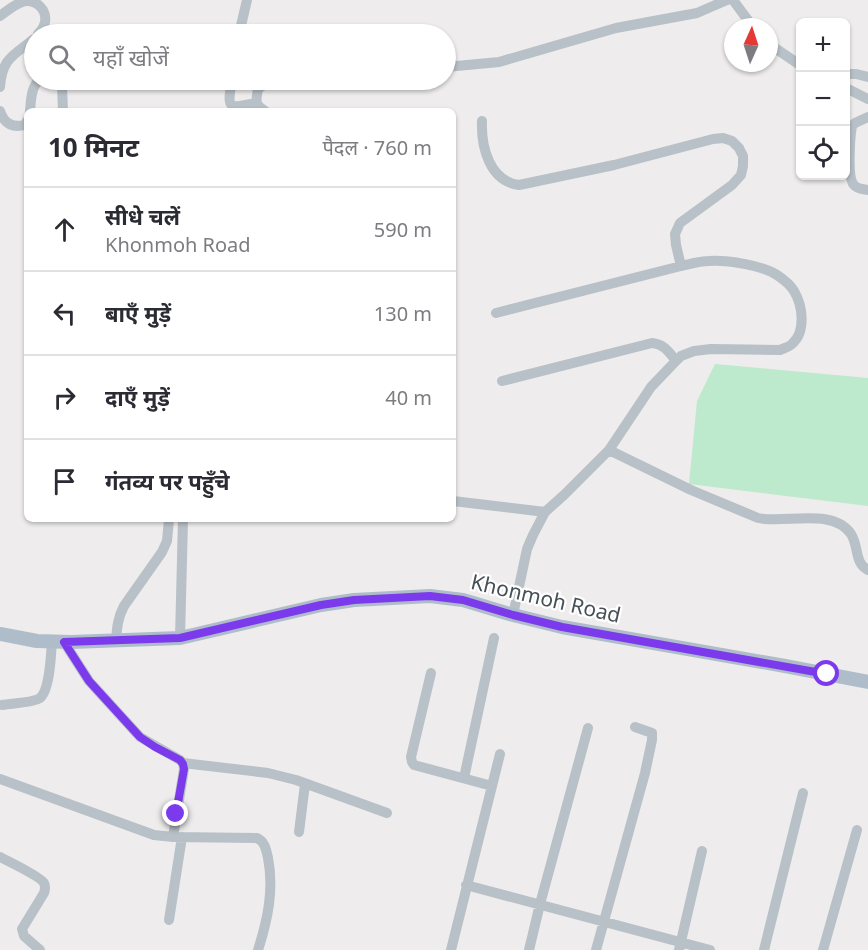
<!DOCTYPE html>
<html lang="hi">
<head>
<meta charset="utf-8">
<style>
	body { margin:0; font-family:"Noto Sans","Noto Sans Devanagari",sans-serif; background:#f2f2f3; color:#2b2b33 }
	.controls { position:absolute; right:18px; top:18px; display:grid; overflow:hidden; border-radius:9px; box-shadow:0 2px 4px #0004 }
	.controls button { width:54px; height:54px; display:grid; place-items:center; padding:0; border:0; border-bottom:2px solid #e1e1e2; background:#fff; color:#2b2b33; font:30px sans-serif }
	.compass { position:absolute; left:724px; top:18px; width:54px; height:54px; border-radius:50%; background:#fff; box-shadow:0 2px 4px #0004; rotate:3deg }
	.stop { position:absolute; width:18px; height:18px; margin:-14px; border:4px solid #7c3aed; border-radius:50%; background:#fff }
	.stop.end { background:#7c3aed; border-color:#fff; box-shadow:0 2px 6px #0008 }
	.list { margin:0; padding:0; list-style:none }
	h2 { display:flex; justify-content:space-between; align-items:center; height:78px; margin:0; padding:0 24px; font-size:26px }
	h2 small { font-size:20px; font-weight:400; color:#7c7c81 }
	.list li { display:grid; grid-template-columns:39px 1fr auto; gap:18px; align-items:center; box-sizing:border-box; height:84px; padding:0 24px; border-top:2px solid #e1e1e2 }
	.list b { display:block; font-size:22px; white-space:nowrap }
	.list p { margin:0; font-size:20px; white-space:nowrap; color:#7c7c81 }
	.list em { font-size:20px; font-style:normal; color:#7c7c81 }
	.icon { flex:none; width:33px; height:33px; fill:none; stroke:currentColor; stroke-width:2; stroke-linecap:round; stroke-linejoin:round }
	.map { position:relative; flex:none; width:868px; height:950px; overflow:hidden }
	.search { position:absolute; background:#fff; box-shadow:0 2px 4px #0004; left:24px; top:24px; width:432px; height:66px; display:flex; align-items:center; gap:15px; box-sizing:border-box; padding:0 21px; border-radius:33px; color:#7c7c81; font-size:22px }
	.panel { position:absolute; background:#fff; box-shadow:0 2px 4px #0004; left:24px; top:108px; width:432px; height:414px; border-radius:9px }
	.map>svg:first-child { display:block }
	.pitch { fill:#bde9cc }
	.lines { fill:none; stroke-linecap:round; stroke-linejoin:round }
	.minor { stroke:#b8c1c7; stroke-width:10 }
	.major { stroke:#aebdc9; stroke-width:14 }
	.route { stroke:#7c3aed; stroke-width:8 }
	.labels { text-anchor:middle; dominant-baseline:central; stroke-width:4.5; stroke-linejoin:round; paint-order:stroke }
	.street-label { font-size:21px; fill:#465057; stroke:#fff }
</style>
</head>
<body>
<div class="map">
<svg width="868" height="950" viewBox="0 0 868 950">
	<rect width="100%" height="100%" fill="#eeecec"/>
	<path class="pitch" d="M715,364L868,378V506L689,484L697,401Z"/>
	<g class="lines">
		<path class="minor" d="M733,0L753,27
			M0,16C8,10 16,3 25,1C37,0 47,10 45,22C44,27 41,31 38,34
			M239,34L247,0
			M769,44L800,65
			M446,67L499,62L616,28L697,13L727,0
			M846,74H856L868,77
			M57,80L62,86L63,111
			M232,80C227,109 227,109 257,103
			M0,87C2,58 14,55 34,39
			M846,88L868,99
			M0,111C4,123 12,128 25,125L27,121
			M30,111C31,100 31,88 39,80
			M265,111C254,104 256,101 258,89L268,82L280,80
			M868,117L855,123L852,126C850,137 847,178 854,185C857,189 863,189 868,190
			M482,121C481,146 489,181 519,185L614,165L713,139L723,138L732,141L739,148L743,156V166L741,175L732,185L680,223L675,234L676,245L681,266
			M496,313L681,266C690,264 700,261 709,261C728,260 761,265 777,275C783,279 791,286 794,291C803,306 806,332 792,344C789,347 784,348 780,350L711,349L694,351L681,356L671,366L651,387L609,450L564,495L545,512L533,535L527,549L513,615
			M502,381L652,343C664,344 669,352 676,361
			M609,450L691,490L758,518C784,524 833,507 851,534C859,546 854,563 868,570
			M453,501L545,512
			M180,638L183,519
			M116,640C117,627 118,617 124,606L162,552L167,541L169,519
			M431,673L411,757L412,762L414,765L492,786
			M2,705C12,703 33,703 40,698C50,690 51,654 52,641
			M183,763L268,773L296,780L387,813
			M464,778L494,638
			M0,779L154,835L173,837L184,769L183,763L180,760L140,737L89,681L64,642
			M299,832L305,784
			M173,837L257,838C265,842 266,849 268,858C274,889 268,919 258,950
			M0,857C8,861 41,877 44,883C46,888 45,889 44,893L22,929L24,936L40,950
			M466,885L710,950
			M169,920L182,837
			M451,950L500,754
			M529,950L540,904L588,728
			M596,950L645,773L652,740V733L635,727
			M679,950L702,851
			M764,950L803,793
			M823,950L857,830"/>
		<path class="major" d="M0,634L37,641L71,642L180,638L321,605L354,600L430,596L463,600L513,615L562,627L785,666L868,682"/>
	</g>
	<g class="lines">
		<path class="route" d="M176,814L184,769L183,764L180,760L155,747L140,737L89,681L64,642L180,638L321,605L354,600L430,596L463,600L513,615L562,627L827,674"/>
	</g>
	<g class="labels">
		<g class="street-label">
			<text transform="translate(546 598) rotate(13)">Khonmoh Road</text>
		</g>
	</g>
</svg>
<div class="controls">
<button>+</button>
<button>−</button>
<button><svg class="icon" aria-label="locate" viewBox="0 0 24 24"><circle cx="12" cy="12" r="6"/><path d="M12 2v4M12 18v4M2 12h4M18 12h4"/></svg></button>
</div>
<svg class="compass" viewBox="-18 -18 36 36"><path d="M0-13l5 13h-10z" fill="#e53935"/><path d="M0 13l5-13h-10z" fill="#7c7c81"/></svg>
<div class="stop" style="left:827px;top:674px"></div>
<div class="stop end" style="left:176px;top:814px"></div>
<div class="search"><svg class="icon" aria-label="search" viewBox="0 0 24 24"><circle cx="10" cy="10" r="6"/><path d="M15 15l6 6"/></svg>यहाँ खोजें</div>
<section class="panel">
<h2>10 मिनट<small>पैदल · 760 m</small></h2>
<ul class="list">
<li><svg class="icon" aria-label="ahead" viewBox="0 0 24 24"><path d="M12 20V5M6 11l6-6 6 6"/></svg><div><b>सीधे चलें</b><p>Khonmoh Road</p></div><em>590 m</em></li>
<li><svg class="icon" aria-label="left" viewBox="0 0 24 24"><path d="M17 20v-9H6M10 6l-5 5 5 5"/></svg><div><b>बाएँ मुड़ें</b></div><em>130 m</em></li>
<li><svg class="icon" aria-label="right" viewBox="0 0 24 24"><path d="M7 20v-9h11M14 6l5 5-5 5"/></svg><div><b>दाएँ मुड़ें</b></div><em>40 m</em></li>
<li><svg class="icon" aria-label="arrive" viewBox="0 0 24 24"><path d="M6 21V4h12l-3 4 3 4H6"/></svg><div><b>गंतव्य पर पहुँचे</b></div></li>
</ul>
</section>
</div>
</body>
</html>
